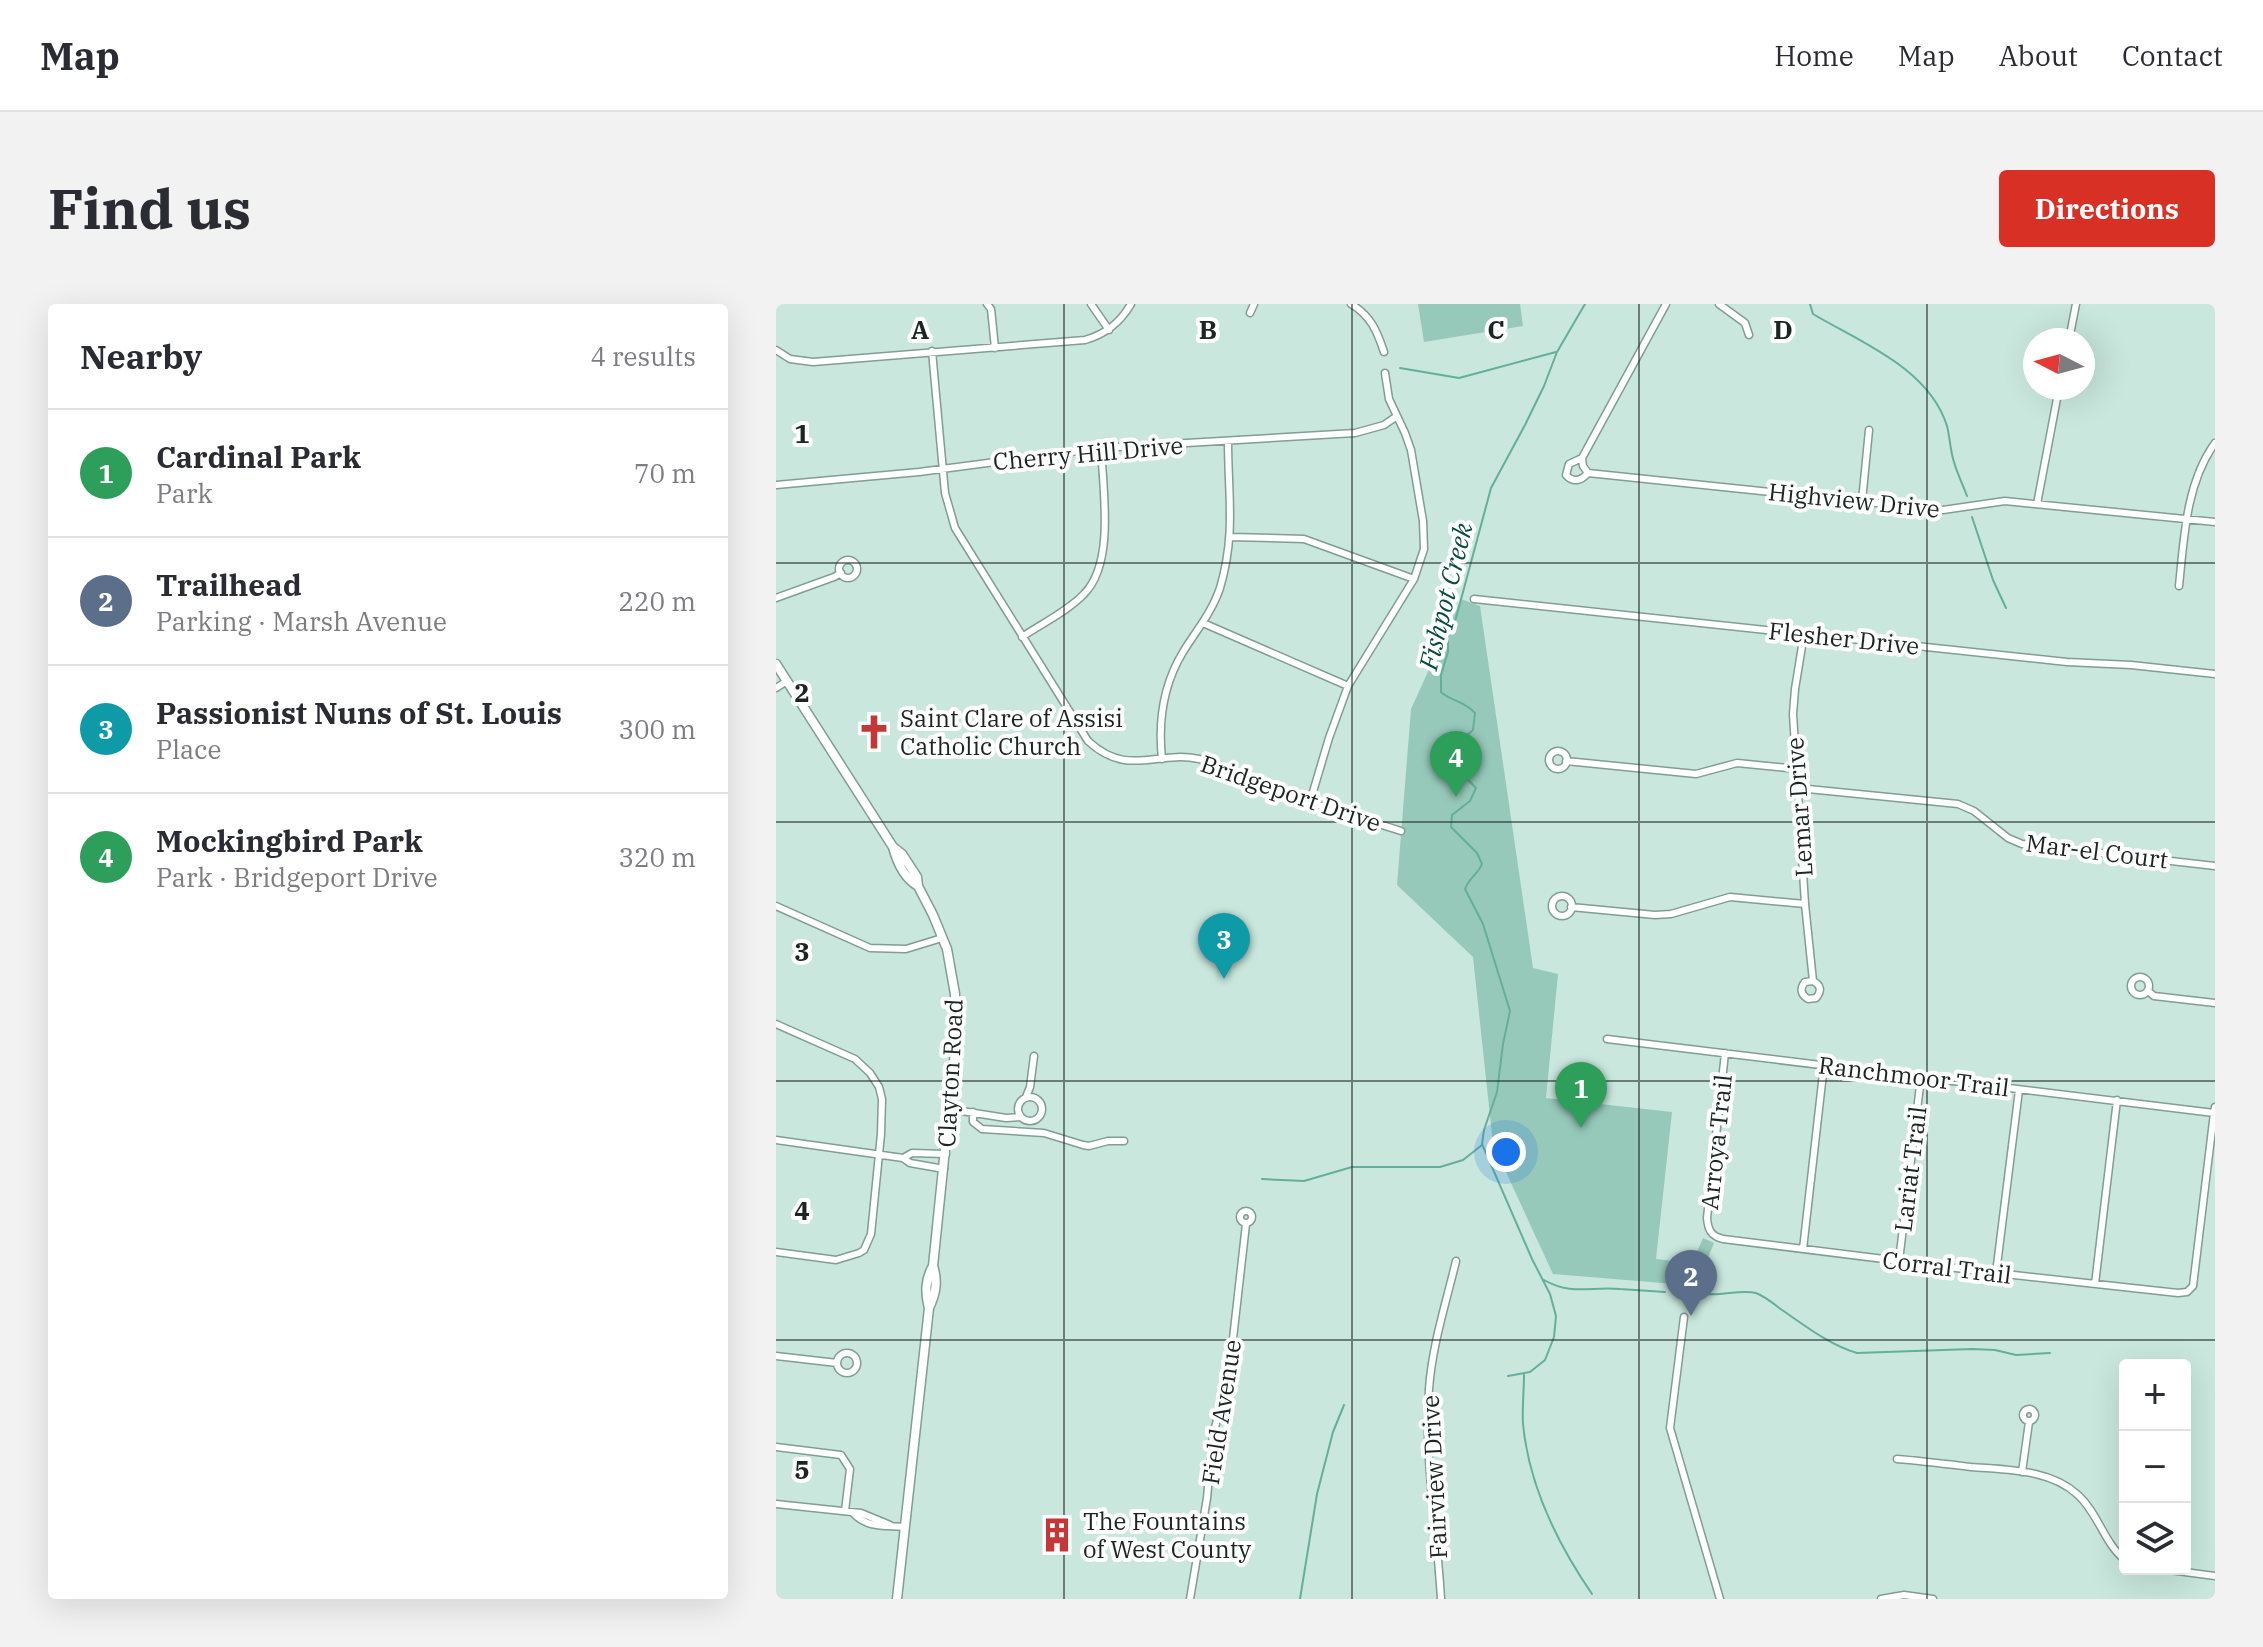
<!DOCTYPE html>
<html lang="en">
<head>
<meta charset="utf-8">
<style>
	body { margin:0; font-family:"IBM Plex Serif",serif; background:#f2f2f3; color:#2b2b33 }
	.controls { position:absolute; right:24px; bottom:24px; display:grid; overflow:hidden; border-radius:8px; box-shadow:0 8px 32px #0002 }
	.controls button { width:72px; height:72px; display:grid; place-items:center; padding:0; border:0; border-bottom:2px solid #e1e1e2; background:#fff; color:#2b2b33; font:40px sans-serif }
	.compass { position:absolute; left:1247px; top:24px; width:72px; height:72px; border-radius:50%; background:#fff; box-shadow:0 8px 32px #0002; rotate:276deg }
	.you { position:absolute; left:730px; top:848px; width:28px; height:28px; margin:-20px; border:6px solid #fff; border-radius:50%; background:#1a73e8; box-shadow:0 0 0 12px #1a73e833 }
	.badge { display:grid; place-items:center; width:52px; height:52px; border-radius:50%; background:#d93025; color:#fff; font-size:26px; font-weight:700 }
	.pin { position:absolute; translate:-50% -66px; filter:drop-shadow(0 2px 4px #0008) }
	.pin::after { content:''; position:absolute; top:42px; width:28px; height:24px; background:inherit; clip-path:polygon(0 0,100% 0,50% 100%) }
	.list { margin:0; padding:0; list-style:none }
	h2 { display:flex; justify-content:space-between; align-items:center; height:104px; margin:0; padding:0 32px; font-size:34px }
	h2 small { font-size:26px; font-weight:400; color:#7c7c81 }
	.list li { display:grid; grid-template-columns:52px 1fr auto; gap:24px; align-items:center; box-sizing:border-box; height:128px; padding:0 32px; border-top:2px solid #e1e1e2 }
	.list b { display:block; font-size:30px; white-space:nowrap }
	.list p { margin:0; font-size:26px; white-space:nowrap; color:#7c7c81 }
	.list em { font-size:26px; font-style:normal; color:#7c7c81 }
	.icon { flex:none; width:44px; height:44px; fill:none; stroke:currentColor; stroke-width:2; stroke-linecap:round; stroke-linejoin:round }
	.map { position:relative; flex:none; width:1439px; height:1295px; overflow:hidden; border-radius:8px }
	header { display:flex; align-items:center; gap:48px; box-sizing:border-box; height:112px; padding:0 40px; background:#fff; border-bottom:2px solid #e1e1e2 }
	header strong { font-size:38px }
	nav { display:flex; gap:44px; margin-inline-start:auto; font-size:28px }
	.intro { display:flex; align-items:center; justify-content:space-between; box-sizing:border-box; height:192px; padding:0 48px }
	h1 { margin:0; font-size:56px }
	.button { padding:20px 36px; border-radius:8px; background:#d93025; color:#fff; font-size:28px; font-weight:700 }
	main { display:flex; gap:48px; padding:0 48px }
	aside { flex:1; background:#fff; border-radius:8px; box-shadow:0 8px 32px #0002 }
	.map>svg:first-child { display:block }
	.green { fill:#96c9ba }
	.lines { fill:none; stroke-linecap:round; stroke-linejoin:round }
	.stream { stroke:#63af9a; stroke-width:2 }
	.minor-casing { stroke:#819d94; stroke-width:9 }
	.secondary-casing { stroke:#819d94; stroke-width:11 }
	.minor { stroke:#fff; stroke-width:6 }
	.secondary { stroke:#fff; stroke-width:8 }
	.grid { fill:none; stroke:#1b2622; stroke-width:2; stroke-opacity:0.55 }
	.labels { text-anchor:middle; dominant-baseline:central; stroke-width:8; stroke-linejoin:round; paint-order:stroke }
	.street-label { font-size:24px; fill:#1b2622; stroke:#fff }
	.poi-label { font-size:24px; fill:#1b2622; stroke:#fff; text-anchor:start }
	.water-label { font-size:26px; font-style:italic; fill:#084c3e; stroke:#fff }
	.grid-label { font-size:26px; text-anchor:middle; font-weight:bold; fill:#1b2622; stroke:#fff; stroke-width:8; stroke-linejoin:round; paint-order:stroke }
</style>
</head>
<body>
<header>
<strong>Map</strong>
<nav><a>Home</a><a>Map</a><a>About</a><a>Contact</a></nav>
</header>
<div class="intro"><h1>Find us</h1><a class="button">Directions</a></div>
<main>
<aside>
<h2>Nearby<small>4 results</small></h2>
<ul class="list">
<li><span class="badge" style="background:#2e9e5b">1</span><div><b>Cardinal Park</b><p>Park</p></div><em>70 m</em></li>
<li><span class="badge" style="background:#5c6f8a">2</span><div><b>Trailhead</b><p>Parking · Marsh Avenue</p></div><em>220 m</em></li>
<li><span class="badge" style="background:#0f9aa8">3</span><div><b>Passionist Nuns of St. Louis</b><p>Place</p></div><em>300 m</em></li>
<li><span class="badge" style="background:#2e9e5b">4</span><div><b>Mockingbird Park</b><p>Park · Bridgeport Drive</p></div><em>320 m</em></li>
</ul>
</aside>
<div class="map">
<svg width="1439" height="1295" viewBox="0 0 1439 1295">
	<rect width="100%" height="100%" fill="#c9e7dd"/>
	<path class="green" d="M642,0H744L747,22L648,38Z
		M685,295L704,302L757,664L782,670L770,794L896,808L880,955L916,959L927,934L938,939L925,971L923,982L777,970L717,840L697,653L621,581L635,405Z"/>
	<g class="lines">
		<path class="stream" d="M1034,0L1037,10C1084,38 1153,64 1171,122C1174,133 1174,146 1178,158C1181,169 1187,181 1191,192
			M624,64L683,74L780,48
			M1196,213L1217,276L1230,304
			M486,875L528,877L576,863H664L687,856L706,841
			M768,976C796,992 815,982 844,985C859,986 873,987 889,988
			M930,990C947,992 965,985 980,989C990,993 998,1000 1006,1006C1028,1021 1055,1042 1081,1049L1196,1045L1219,1046L1240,1051L1274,1049
			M748,1071C748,1087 746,1104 747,1120C753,1182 781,1239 816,1290
			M732,1072L754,1068L769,1056L778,1033L780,1012L774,990L756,955L706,840L708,826L721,788L727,740L734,707L707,620L689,585C693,574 702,570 706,560L701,549L675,523L676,511L694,497L700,484L673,456L675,445L697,426L699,409C687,396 678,399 665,388V371L672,348V332L680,314L715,184L749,121L768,82L781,48L809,0
			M524,1295L541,1190L557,1128L568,1101"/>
		<g class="minor-casing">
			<path id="minor" d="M211,0L215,5L219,44
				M315,0L333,26
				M575,0C595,12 601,27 608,48
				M943,0L969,19L973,31
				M474,9L478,0
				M1293,36L1300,0
				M0,46L14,55L37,58L309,36C330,30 344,19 355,0
				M156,47L169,189L179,224L312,437C352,474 380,446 423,455C447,459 469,474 491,483C535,500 581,513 625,527
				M806,154L793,160L790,171C797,179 805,177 812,169L1167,206L1229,197L1439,218
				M812,169L807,162L806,154L890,0
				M0,181L143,168L325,144L579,129L608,121L621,112
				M1086,197L1093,126
				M1261,200L1283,84
				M455,233L528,235L638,275
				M63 265a9 9 0 1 1 18 0a9 9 0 1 1-18 0Z
				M1403,282C1408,234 1410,179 1439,139
				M0,294L58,273L65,269
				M698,295L1291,358L1355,361L1439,370
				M427,319L572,382
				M1028,330L1019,385L1017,410L1029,600L1037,677C1045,681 1046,687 1040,694L1032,695C1024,690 1024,684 1029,678L1037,677
				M246,333C265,320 292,307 308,290C339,259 327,186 325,144
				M0,384L11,377
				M773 456a9 9 0 1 1 18 0a9 9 0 1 1-18 0Z
				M386,455C382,418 387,381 407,348C420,327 436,308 444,284C460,230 452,191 452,137
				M790,457L920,470L961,459L1021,465
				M1022,484L1182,500L1198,507L1232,534L1246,540L1439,562
				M534,498L553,434L572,382L638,275L648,245L647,217L635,146L629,129L613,95L609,69
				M776 602a10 10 0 1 1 20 0a10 10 0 1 1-20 0Z
				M0,602L94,644L130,645L166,634
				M795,603L879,611L895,610L954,593L1029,600
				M1355 682a9 9 0 1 1 18 0a9 9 0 1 1-18 0Z
				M1372,687L1378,692L1439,699
				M0,720L79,755L94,769L103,783L106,795L105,830L95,930L88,946L83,949L60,956L0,948
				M831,735L1438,809L1439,803
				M949,749L931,914C932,926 935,932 947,935L1220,969L1402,989L1411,988L1417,982L1438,809
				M242 805a12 12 0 1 1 24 0a12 12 0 1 1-24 0Z
				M250,793L254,783L258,752
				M173,805L230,814L245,813
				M197,808V818L206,825L268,829L307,841L313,842L332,837H348
				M0,836L127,854L134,859L168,865
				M127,854L136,849L170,850
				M464 913a6 6 0 1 1 12 0a6 6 0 1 1-12 0Z
				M1027,945L1048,761
				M1123,957L1145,773
				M1220,969L1243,786
				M1319,980L1341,796
				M908,1013L894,1124L944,1295
				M61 1059a10 10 0 1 1 20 0a10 10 0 1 1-20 0Z
				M0,1052L61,1059
				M1247 1111a6 6 0 1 1 12 0a6 6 0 1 1-12 0Z
				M0,1143L65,1151L74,1165L69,1207
				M1121,1155C1146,1157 1170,1160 1195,1163C1231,1166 1274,1165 1302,1191C1322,1209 1328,1239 1349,1256
				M1246,1168L1253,1118
				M0,1200L85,1209L114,1221
				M77,1209C92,1225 110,1221 129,1223
				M1386,1265L1439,1272
				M414,1295L431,1194L437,1131L453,1070L470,920
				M665,1295C661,1225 648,1155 653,1085C656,1042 670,999 680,957
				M1105,1295L1128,1291L1157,1295"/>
		</g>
		<g class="secondary-casing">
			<path id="secondary" d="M0,360L117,543L126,550L141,573L142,582L157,611L171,645L179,690L180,738L157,962C149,976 149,988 153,1004
				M117,543C121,558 128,574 142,582
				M121,1295L153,1004C160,989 162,977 157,962"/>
		</g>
		<use href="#minor" class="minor"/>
		<use href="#secondary" class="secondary"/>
	</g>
	<path class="grid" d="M288,0V1295M576,0V1295M863,0V1295M1151,0V1295M0,259H1439M0,518H1439M0,777H1439M0,1036H1439"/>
	<defs>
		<g id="church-bare" transform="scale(2.76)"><path d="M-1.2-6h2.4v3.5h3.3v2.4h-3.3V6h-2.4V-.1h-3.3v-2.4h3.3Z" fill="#c53639" stroke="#fff" stroke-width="2.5" paint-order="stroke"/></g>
		<g id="building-bare" transform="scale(2.76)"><path d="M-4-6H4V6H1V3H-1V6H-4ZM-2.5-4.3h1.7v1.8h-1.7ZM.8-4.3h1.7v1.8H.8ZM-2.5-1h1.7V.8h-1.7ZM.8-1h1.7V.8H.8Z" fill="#c53639" stroke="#fff" stroke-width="2.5" paint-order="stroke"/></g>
	</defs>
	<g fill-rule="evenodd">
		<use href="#church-bare" x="98" y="428"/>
		<use href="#building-bare" x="281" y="1231"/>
	</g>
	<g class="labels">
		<g class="street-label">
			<text transform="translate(312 149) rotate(-5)">Cherry Hill Drive</text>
			<text transform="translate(1078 196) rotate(6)">Highview Drive</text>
			<text transform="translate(1068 334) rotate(6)">Flesher Drive</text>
			<text transform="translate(515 489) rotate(19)">Bridgeport Drive</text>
			<text transform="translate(1023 503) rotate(-94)">Lemar Drive</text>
			<text transform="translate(1321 547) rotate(7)">Mar-el Court</text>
			<text transform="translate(174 769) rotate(-87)">Clayton Road</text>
			<text transform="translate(1138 772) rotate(7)">Ranchmoor Trail</text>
			<text transform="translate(940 838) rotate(-84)">Arroya Trail</text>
			<text transform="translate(1134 865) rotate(-83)">Lariat Trail</text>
			<text transform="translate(1171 963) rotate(7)">Corral Trail</text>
			<text transform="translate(445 1108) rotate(-81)">Field Avenue</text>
			<text transform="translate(658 1173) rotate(-93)">Fairview Drive</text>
		</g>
		<g class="poi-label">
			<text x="124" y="414">Saint Clare of Assisi<tspan x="124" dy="28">Catholic Church</tspan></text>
			<text x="307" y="1217">The Fountains<tspan x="307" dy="28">of West County</tspan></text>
		</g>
		<g class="water-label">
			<text transform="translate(669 292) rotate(-76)">Fishpot Creek</text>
		</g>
	</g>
	<g class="grid-label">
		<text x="144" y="35">A</text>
		<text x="432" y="35">B</text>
		<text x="720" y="35">C</text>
		<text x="1007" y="35">D</text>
		<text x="26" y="139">1</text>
		<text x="26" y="398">2</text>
		<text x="26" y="657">3</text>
		<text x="26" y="916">4</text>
		<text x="26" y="1175">5</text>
	</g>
</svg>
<div class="controls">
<button>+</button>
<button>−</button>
<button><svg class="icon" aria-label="layers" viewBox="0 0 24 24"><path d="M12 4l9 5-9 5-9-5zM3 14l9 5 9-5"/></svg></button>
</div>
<svg class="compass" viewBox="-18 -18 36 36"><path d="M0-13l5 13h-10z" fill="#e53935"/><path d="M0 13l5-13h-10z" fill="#7c7c81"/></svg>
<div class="you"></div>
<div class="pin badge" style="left:805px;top:824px;background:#2e9e5b">1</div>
<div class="pin badge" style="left:915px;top:1012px;background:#5c6f8a">2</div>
<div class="pin badge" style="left:448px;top:675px;background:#0f9aa8">3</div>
<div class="pin badge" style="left:680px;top:493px;background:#2e9e5b">4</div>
</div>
</main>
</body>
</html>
